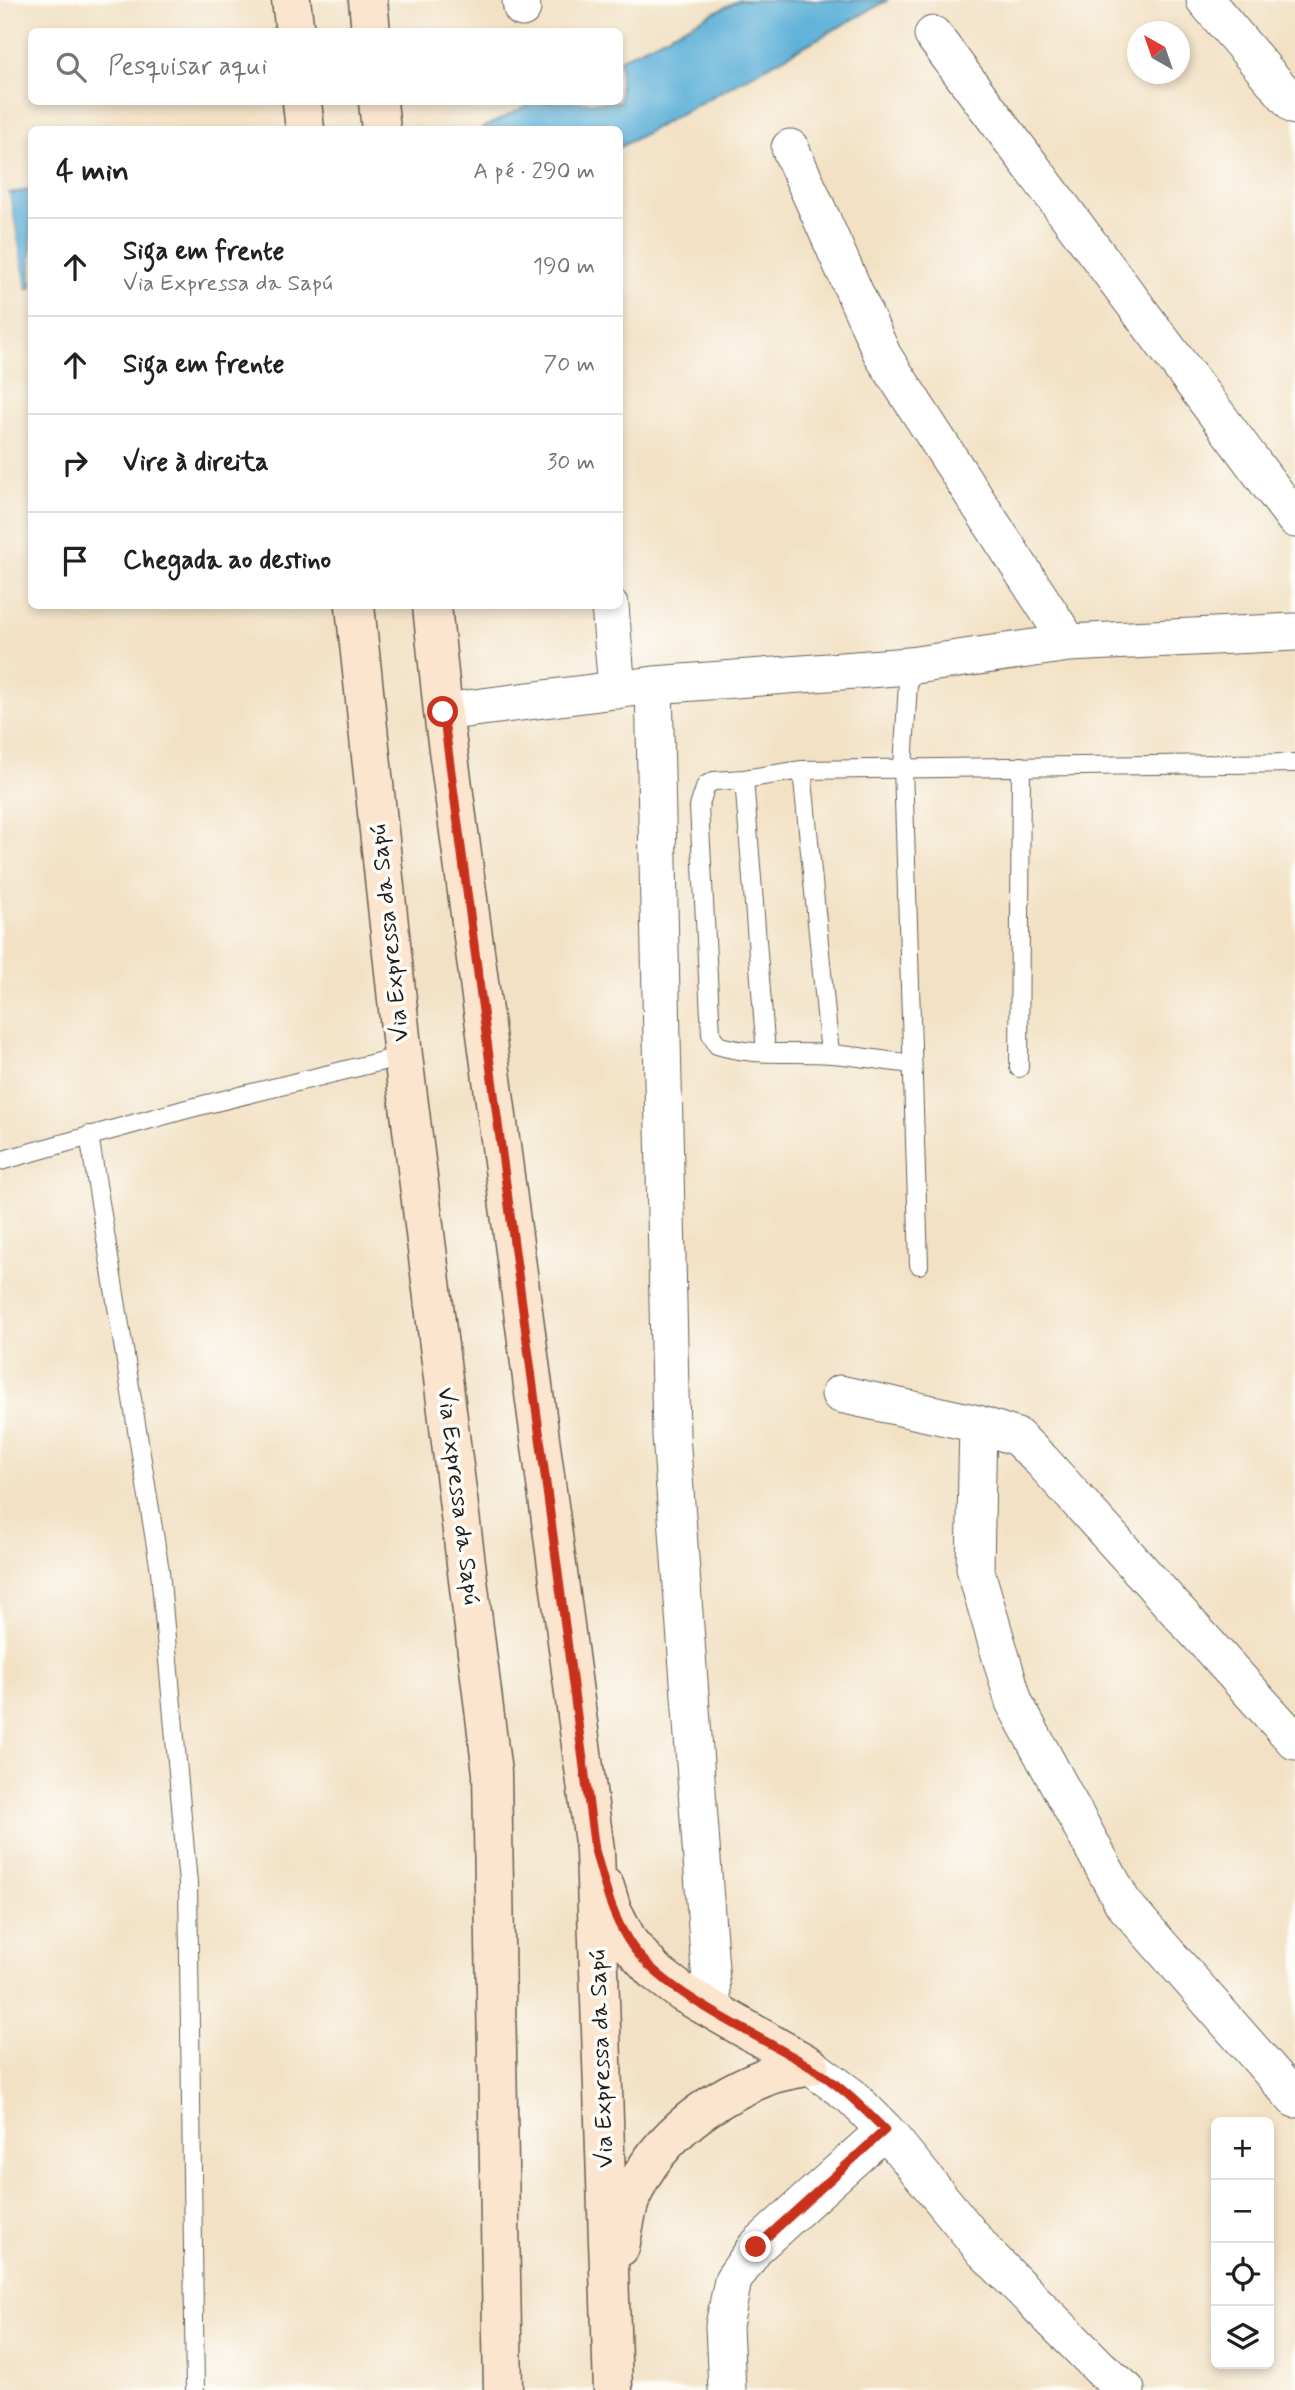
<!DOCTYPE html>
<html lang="pt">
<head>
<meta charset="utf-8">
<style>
	body { margin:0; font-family:Mynerve,sans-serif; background:#f6f6f6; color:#202124 }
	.controls { position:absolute; right:21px; bottom:21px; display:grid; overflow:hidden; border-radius:10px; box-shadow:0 4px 10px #0003 }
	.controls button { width:63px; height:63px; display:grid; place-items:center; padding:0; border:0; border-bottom:2px solid #e0e0e0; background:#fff; color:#202124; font:35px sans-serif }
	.compass { position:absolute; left:1127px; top:21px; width:63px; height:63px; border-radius:50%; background:#fff; box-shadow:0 4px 10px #0003; rotate:320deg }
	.stop { position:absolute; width:21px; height:21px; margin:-16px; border:5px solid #c8321e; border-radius:50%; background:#fff }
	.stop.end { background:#c8321e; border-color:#fff; box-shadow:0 2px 7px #0008 }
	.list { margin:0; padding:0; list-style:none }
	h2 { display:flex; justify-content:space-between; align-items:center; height:91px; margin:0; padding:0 28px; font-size:30px }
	h2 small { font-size:23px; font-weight:400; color:#757577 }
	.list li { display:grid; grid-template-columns:46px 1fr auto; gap:21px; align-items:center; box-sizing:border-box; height:98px; padding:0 28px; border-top:2px solid #e0e0e0 }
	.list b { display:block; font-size:26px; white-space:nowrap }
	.list p { margin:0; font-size:23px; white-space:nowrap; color:#757577 }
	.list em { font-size:23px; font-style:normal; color:#757577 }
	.icon { flex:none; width:38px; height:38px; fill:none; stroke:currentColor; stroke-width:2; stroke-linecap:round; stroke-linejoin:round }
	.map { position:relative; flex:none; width:1295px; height:2390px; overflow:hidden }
	.search { position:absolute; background:#fff; box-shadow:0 4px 10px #0003; left:28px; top:28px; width:595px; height:77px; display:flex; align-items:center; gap:18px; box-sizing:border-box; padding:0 24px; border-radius:10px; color:#757577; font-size:26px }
	.panel { position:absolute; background:#fff; box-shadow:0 4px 10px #0003; left:28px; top:126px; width:595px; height:483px; border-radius:10px }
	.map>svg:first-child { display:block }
	.water { fill:#5db0d8; stroke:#3c667a; stroke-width:2 }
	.pier { fill:#f2e1c4 }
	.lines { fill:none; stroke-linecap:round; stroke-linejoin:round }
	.lane-casing { stroke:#676157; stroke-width:20 }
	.street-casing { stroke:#676157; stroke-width:39 }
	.secondary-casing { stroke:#676157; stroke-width:41 }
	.lane { stroke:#fff; stroke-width:18 }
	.street { stroke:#fff; stroke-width:37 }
	.secondary { stroke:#fce5cf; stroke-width:38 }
	.route { stroke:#c8321e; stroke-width:9 }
	.labels { text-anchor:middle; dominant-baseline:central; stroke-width:7; stroke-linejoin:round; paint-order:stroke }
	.street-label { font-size:24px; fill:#1c1c1c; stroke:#fdfcf7 }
</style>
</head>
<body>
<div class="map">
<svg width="1295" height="2390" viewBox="0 0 1295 2390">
	<rect width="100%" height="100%" fill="#fdfcf7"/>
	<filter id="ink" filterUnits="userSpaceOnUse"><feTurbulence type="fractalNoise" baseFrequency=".0143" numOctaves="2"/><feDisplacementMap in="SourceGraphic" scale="14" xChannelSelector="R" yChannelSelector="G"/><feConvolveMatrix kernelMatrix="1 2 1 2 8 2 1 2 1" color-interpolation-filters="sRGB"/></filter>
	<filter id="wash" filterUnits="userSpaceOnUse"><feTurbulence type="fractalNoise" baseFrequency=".00686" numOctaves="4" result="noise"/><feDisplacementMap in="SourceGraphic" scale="28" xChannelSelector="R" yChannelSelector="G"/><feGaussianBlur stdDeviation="1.57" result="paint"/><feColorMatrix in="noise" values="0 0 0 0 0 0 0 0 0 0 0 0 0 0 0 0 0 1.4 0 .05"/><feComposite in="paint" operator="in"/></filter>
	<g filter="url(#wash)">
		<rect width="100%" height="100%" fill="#f2e1c4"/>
		<path class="water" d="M739,0H888L620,147V130L481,129L534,102H620V59Z
			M31,190V288L26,289L9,193Z"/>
		<path class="pier" d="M9,193L26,288L22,289L6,194Z"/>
	</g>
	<g filter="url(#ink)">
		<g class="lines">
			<g class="lane-casing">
				<path id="lane" d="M909,666L903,768L919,1265
					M802,770L830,1054
					M744,779L766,1053
					M912,1064C885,1061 858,1056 831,1054C793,1051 754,1057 717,1045L711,1034L699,807L706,785L714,781L744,779L802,770L1295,763
					M1019,1068L1021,766
					M89,1135L160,1571L188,1884L195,2390
					M0,1161L187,1109L403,1056"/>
			</g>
			<g class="street-casing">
				<path id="street" d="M521,0L522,8
					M1205,0L1295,106
					M933,35L1295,519
					M790,148L883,356L1069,643
					M610,606L617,690
					M654,685L671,1435L713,2010
					M443,712L654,685L909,666L1069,643L1295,632
					M840,1394L978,1424L1017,1437L1042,1461L1295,1741
					M978,1424L975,1568L1014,1702L1123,1903L1295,2099
					M810,2066L851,2096L885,2130L984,2251L1100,2368L1126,2390
					M727,2390L724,2326L733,2280L756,2247L885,2130"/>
			</g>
			<g class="secondary-casing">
				<path id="secondary" d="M291,0L295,32
					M368,0L371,32
					M302,102L305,130
					M378,102L381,130
					M355,606L403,1056L492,1773L503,2390
					M432,606L443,712L595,1850L613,2390
					M605,1887L612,1910L629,1943L654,1971L683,1993L810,2066
					M620,2247C623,2233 625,2218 629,2204C649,2144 706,2101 763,2078C777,2071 795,2070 810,2066"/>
			</g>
			<use href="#lane" class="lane"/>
			<use href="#street" class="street"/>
			<use href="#secondary" class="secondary"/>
		</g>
	</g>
	<g class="lines" filter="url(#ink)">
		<path class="route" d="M443,712L595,1850C604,1882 610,1912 628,1940C660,1993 754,2032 807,2065C837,2082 861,2106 885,2130L756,2247"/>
	</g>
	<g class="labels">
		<g class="street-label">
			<text transform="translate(390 933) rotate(-96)">Via Expressa da Sapú</text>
			<text transform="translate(458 1496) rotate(83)">Via Expressa da Sapú</text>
			<text transform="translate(602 2059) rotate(-92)">Via Expressa da Sapú</text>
		</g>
	</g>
</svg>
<div class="controls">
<button>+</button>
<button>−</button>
<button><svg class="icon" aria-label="locate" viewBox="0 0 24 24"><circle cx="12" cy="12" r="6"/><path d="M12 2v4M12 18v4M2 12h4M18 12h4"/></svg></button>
<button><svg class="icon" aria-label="layers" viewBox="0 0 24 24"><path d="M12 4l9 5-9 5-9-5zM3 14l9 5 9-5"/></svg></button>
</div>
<svg class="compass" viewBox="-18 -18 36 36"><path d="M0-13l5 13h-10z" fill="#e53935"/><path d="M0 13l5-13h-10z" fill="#757577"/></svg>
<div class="stop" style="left:443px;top:712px"></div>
<div class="stop end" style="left:756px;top:2247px"></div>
<div class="search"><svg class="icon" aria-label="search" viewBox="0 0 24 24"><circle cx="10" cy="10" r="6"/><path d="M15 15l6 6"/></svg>Pesquisar aqui</div>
<section class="panel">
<h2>4 min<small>A pé · 290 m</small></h2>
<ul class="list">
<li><svg class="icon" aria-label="ahead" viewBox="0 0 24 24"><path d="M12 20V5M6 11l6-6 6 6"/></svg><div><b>Siga em frente</b><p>Via Expressa da Sapú</p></div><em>190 m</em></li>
<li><svg class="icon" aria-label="ahead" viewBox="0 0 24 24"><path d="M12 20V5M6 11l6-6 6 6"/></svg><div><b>Siga em frente</b></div><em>70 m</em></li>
<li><svg class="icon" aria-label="right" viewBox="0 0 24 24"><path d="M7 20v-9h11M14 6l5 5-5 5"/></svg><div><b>Vire à direita</b></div><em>30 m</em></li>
<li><svg class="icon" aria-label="arrive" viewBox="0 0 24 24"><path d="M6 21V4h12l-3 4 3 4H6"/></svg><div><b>Chegada ao destino</b></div></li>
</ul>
</section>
</div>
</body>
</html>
